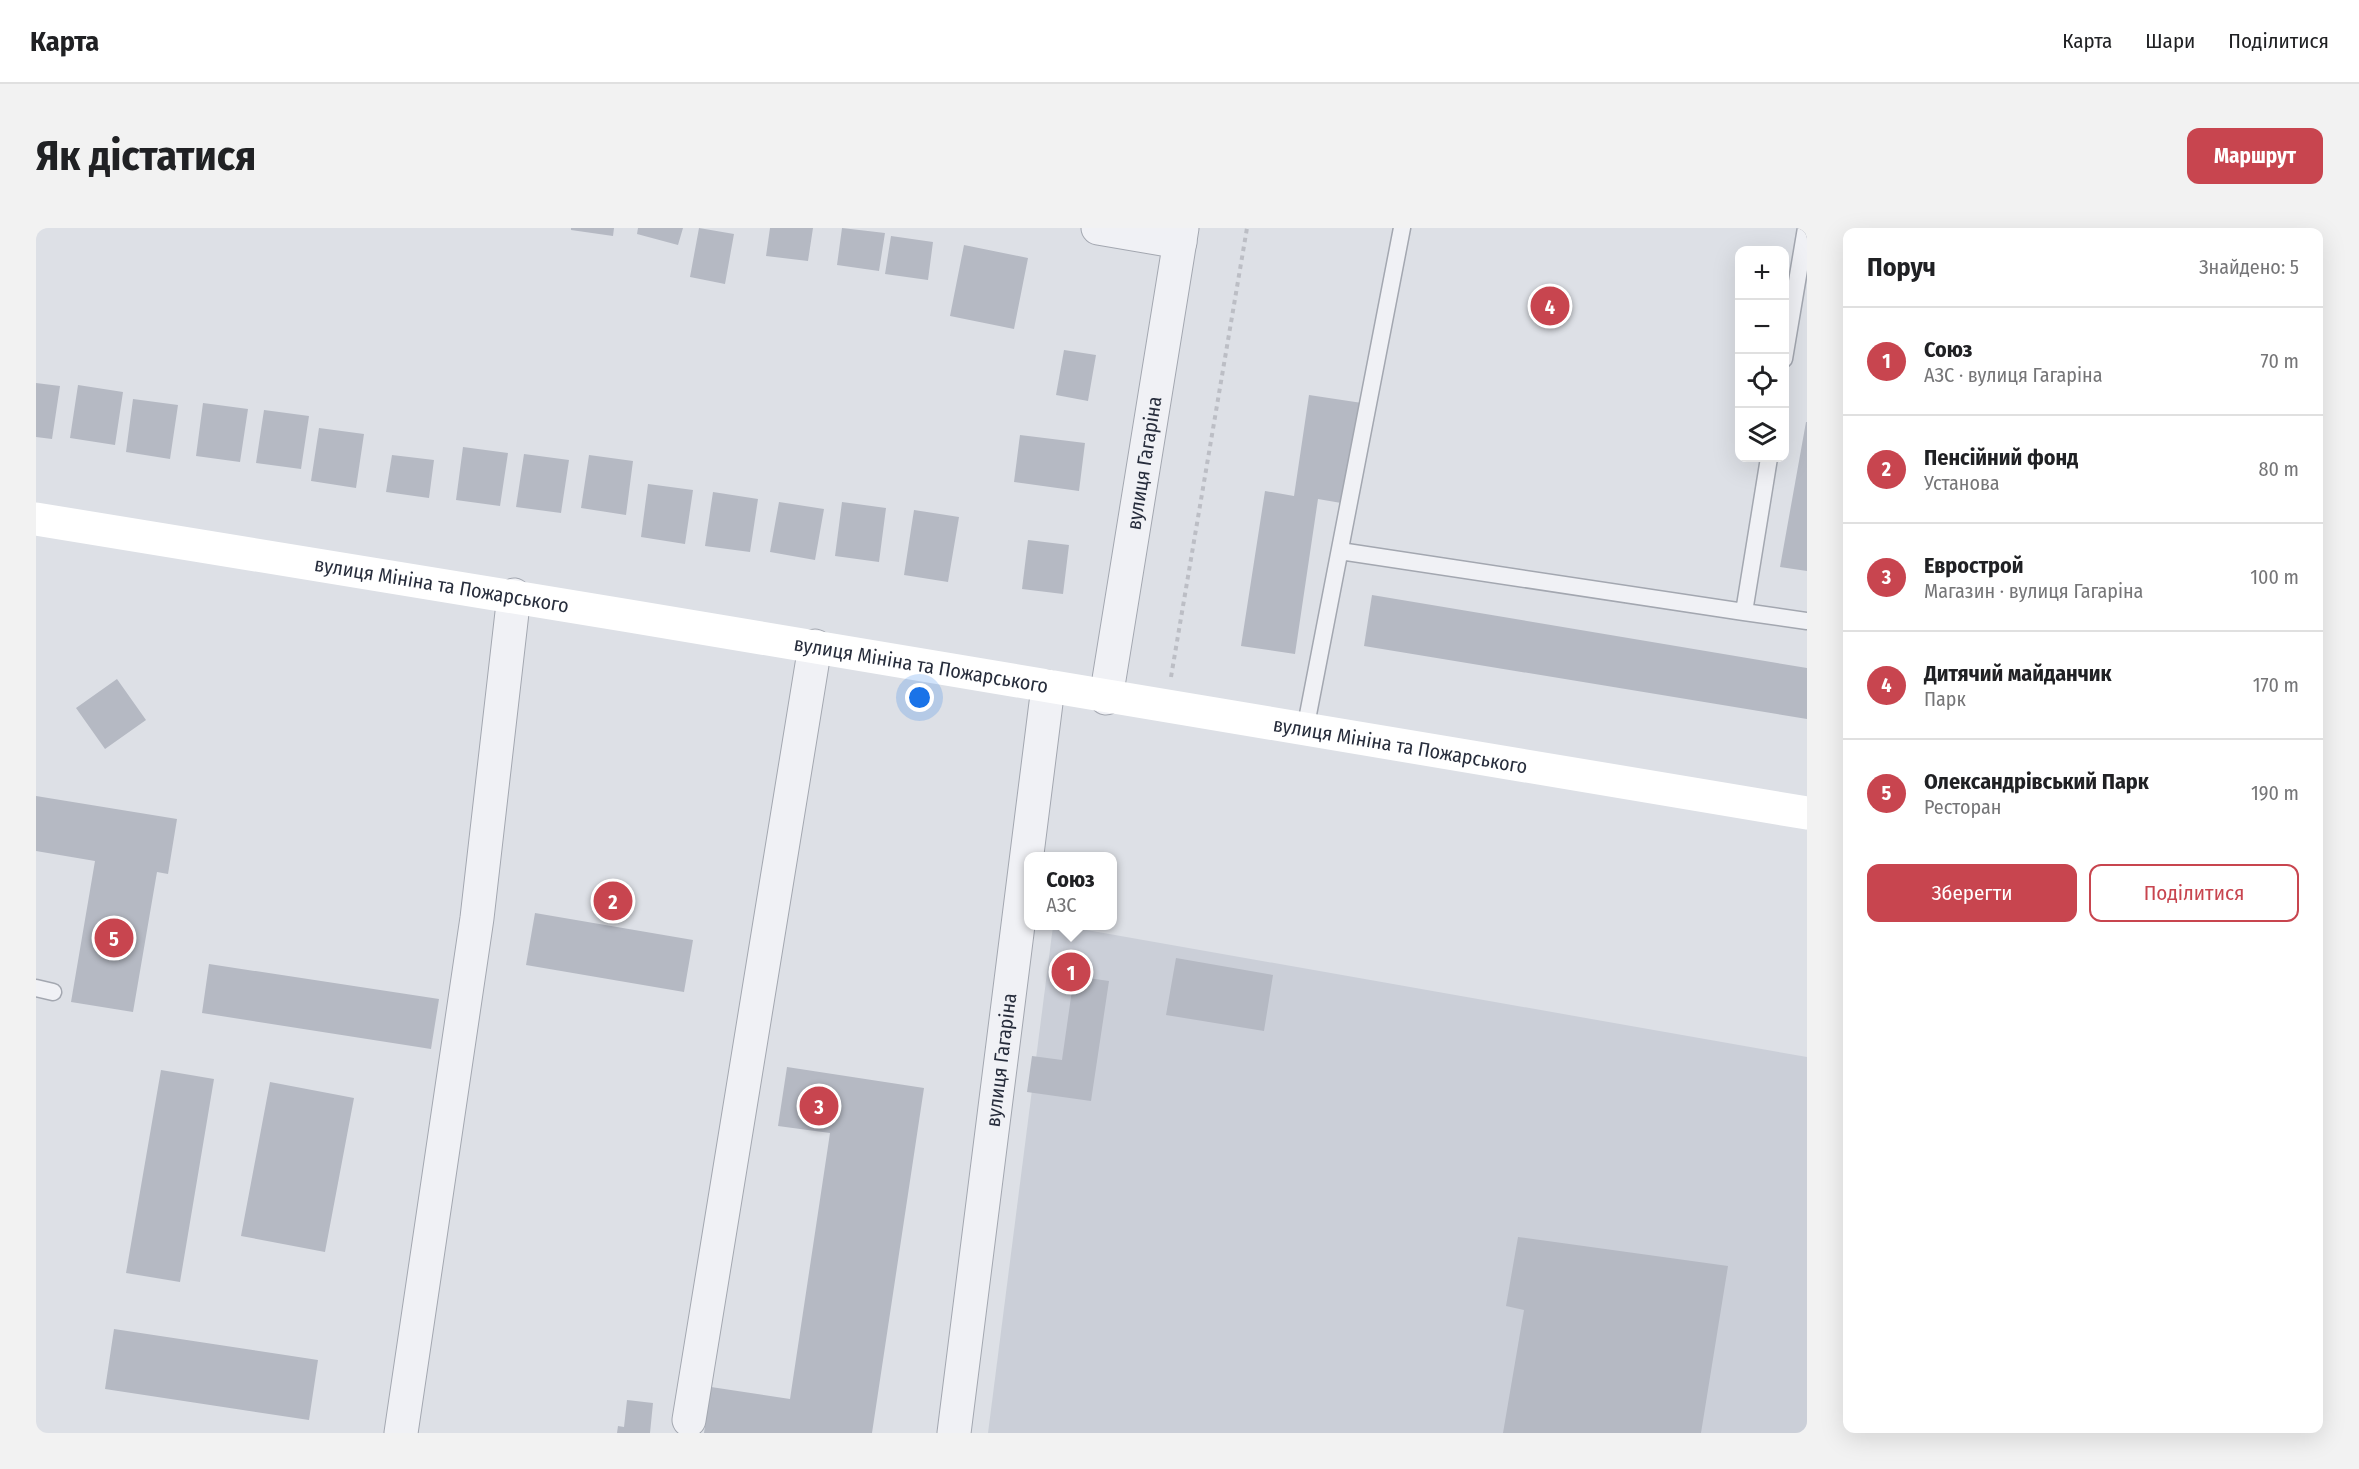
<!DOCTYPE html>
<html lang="uk">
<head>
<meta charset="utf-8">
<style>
	body { margin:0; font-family:"Fira Sans Condensed",sans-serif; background:#f2f2f2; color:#202124 }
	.controls { position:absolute; right:18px; top:18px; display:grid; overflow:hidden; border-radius:12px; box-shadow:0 6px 24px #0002 }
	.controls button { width:54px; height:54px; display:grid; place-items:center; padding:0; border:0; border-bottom:2px solid #e0e0e0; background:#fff; color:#202124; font:30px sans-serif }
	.you { position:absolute; left:884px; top:470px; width:21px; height:21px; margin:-15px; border:4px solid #fff; border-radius:50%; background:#1a73e8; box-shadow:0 0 0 9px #1a73e833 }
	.badge { display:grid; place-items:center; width:39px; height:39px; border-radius:50%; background:#c8454f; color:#fff; font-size:20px; font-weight:700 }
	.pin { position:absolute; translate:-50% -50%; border:3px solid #fff; box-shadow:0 2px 6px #0006 }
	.popup { position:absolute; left:988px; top:624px; width:93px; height:78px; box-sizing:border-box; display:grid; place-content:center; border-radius:12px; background:#fff; filter:drop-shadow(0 2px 4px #0005); font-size:20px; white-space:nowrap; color:#757577 }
	.popup b { font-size:22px; color:#202124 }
	.popup::after { content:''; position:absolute; left:50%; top:100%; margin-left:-12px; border:12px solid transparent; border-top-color:#fff }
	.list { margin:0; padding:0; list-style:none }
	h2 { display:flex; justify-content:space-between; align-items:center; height:78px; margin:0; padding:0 24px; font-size:26px }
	h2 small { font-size:20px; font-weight:400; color:#757577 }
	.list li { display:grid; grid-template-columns:39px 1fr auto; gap:18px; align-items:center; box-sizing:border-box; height:108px; padding:0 24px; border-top:2px solid #e0e0e0 }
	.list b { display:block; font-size:22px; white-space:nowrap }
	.list p { margin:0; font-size:20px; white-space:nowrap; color:#757577 }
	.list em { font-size:20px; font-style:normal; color:#757577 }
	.actions { display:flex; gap:12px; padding:18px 24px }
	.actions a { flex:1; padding:14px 0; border:2px solid #c8454f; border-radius:12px; text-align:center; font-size:21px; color:#c8454f }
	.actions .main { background:#c8454f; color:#fff }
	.icon { flex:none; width:33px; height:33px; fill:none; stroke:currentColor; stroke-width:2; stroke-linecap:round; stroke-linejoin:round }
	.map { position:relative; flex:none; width:1771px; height:1205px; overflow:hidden; border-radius:12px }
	header { display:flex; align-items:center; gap:36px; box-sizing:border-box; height:84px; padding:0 30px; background:#fff; border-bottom:2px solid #e0e0e0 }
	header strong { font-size:28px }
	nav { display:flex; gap:33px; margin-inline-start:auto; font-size:21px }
	.intro { display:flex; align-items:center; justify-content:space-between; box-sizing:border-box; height:144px; padding:0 36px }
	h1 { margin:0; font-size:42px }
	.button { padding:15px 27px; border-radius:12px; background:#c8454f; color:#fff; font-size:21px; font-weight:700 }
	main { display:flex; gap:36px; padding:0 36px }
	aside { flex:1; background:#fff; border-radius:12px; box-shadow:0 6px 24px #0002 }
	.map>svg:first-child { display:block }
	.built { fill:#cbcfd8 }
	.building { fill:#b5b9c3 }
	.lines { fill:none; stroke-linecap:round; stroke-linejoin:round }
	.lane-casing { stroke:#a3a7b0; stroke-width:19 }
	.street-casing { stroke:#a3a7b0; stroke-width:35 }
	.path { stroke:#bcbec5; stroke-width:4; stroke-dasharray:4.5 4.5; stroke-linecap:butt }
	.lane { stroke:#f0f1f5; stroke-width:16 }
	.street { stroke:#f0f1f5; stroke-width:33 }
	.secondary { stroke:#fff; stroke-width:33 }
	.labels { text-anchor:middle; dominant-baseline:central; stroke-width:4.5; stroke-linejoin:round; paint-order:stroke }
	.street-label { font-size:20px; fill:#272d3c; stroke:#eceff4 }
</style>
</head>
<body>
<header>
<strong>Карта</strong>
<nav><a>Карта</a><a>Шари</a><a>Поділитися</a></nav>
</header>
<div class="intro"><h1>Як дістатися</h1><a class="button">Маршрут</a></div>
<main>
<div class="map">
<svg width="1771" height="1205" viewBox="0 0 1771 1205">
	<rect width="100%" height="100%" fill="#dde0e6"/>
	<path class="built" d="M1017,698H1028L1771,829V1205H952Z"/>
	<path class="building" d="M535,0H578L577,8L535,2Z
		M602,0H647L642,17L601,6Z
		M663,0L698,6L689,56L654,49Z
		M734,0H777L772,33L730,28Z
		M806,0L849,5L843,43L801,37Z
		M855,8L897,14L892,52L849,46Z
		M928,17L992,30L978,101L914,88Z
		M1028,122L1060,127L1052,173L1020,167Z
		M0,155L24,158L16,211L0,209Z
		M42,157L87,164L79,217L34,210Z
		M1273,167L1326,175L1311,276L1282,271L1259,426L1205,418L1229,263L1258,268Z
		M97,171L142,177L134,231L90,224Z
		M167,175L212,181L204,234L160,228Z
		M228,182L273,188L265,241L220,235Z
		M1770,194H1771V343L1744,339Z
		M283,200L328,206L320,260L275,253Z
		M984,207L1049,215L1043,263L978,254Z
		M427,219L472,225L464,278L420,272Z
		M488,226L533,232L525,285L480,279Z
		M356,227L398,232L393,270L350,264Z
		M553,227L597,233L590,287L545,280Z
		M612,256L657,262L649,316L605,309Z
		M677,264L722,271L714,324L669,318Z
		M743,274L788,281L779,332L734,324Z
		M806,274L850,280L843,334L799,328Z
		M878,282L923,289L912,354L868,347Z
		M992,312L1033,317L1027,366L986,361Z
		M1336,367L1771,440V491L1328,418Z
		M81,451L110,492L69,521L40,480Z
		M0,568L141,591L132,646L121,644L97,784L35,774L59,633L0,623Z
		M499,685L657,712L648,764L490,737Z
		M1140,730L1237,747L1228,803L1130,787Z
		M173,736L403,771L395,821L166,785Z
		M1038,748L1073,753L1055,873L991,864L996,828L1026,832Z
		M751,839L888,860L836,1205H668L675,1159L754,1171L794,905L742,898Z
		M125,842L178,851L144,1054L90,1045Z
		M234,854L318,870L289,1024L205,1008Z
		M1482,1009L1692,1038L1665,1205H1467L1488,1082L1470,1078Z
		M78,1101L282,1132L273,1192L69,1161Z
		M591,1172L617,1175L614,1205H581L582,1198L588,1199Z"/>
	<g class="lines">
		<g class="lane-casing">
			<path id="lane" d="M1748,131L1770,0
				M1304,323L1708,384L1733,230
				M1708,384L1771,393
				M1269,502L1366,0
				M0,760L17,764"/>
		</g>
		<g class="street-casing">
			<g id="street">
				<path d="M1062,0L1144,14"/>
				<path id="s1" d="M1070,470L1146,0"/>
				<path d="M653,1192L779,418"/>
				<path d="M365,1205L441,690L478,367"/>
				<path id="s2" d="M918,1205L1012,459"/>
			</g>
		</g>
		<path class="path" d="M1135,449L1211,0"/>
		<use href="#lane" class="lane"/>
		<use href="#street" class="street"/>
		<path class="secondary" id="s3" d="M0,291C591,385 1180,488 1771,585"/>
	</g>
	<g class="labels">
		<g class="street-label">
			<text stroke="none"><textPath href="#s1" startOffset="238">вулиця Гагаріна</textPath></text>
			<text stroke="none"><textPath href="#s3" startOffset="411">вулиця Мініна та Пожарського</textPath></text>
			<text stroke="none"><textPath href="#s3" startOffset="897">вулиця Мініна та Пожарського</textPath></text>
			<text stroke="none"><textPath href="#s3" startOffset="1383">вулиця Мініна та Пожарського</textPath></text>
			<text stroke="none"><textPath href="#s2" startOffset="376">вулиця Гагаріна</textPath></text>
		</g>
	</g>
</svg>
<div class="controls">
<button>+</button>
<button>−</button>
<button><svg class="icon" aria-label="locate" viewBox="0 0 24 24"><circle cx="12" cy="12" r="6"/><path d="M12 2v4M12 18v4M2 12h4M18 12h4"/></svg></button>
<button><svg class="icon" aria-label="layers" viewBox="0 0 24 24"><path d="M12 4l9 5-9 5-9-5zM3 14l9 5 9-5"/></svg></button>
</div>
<div class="you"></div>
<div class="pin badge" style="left:1035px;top:744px">1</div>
<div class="popup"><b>Союз</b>АЗС</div>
<div class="pin badge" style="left:577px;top:673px">2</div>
<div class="pin badge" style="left:783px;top:878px">3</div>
<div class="pin badge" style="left:1514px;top:78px">4</div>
<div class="pin badge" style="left:78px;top:710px">5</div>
</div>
<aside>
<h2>Поруч<small>Знайдено: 5</small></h2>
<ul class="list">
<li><span class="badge">1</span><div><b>Союз</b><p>АЗС · вулиця Гагаріна</p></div><em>70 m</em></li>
<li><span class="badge">2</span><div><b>Пенсійний фонд</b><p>Установа</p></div><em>80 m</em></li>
<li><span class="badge">3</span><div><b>Еврострой</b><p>Магазин · вулиця Гагаріна</p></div><em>100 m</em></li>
<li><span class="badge">4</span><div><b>Дитячий майданчик</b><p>Парк</p></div><em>170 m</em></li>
<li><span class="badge">5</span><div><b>Олександрівський Парк</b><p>Ресторан</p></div><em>190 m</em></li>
</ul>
<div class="actions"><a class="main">Зберегти</a><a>Поділитися</a></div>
</aside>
</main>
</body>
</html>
